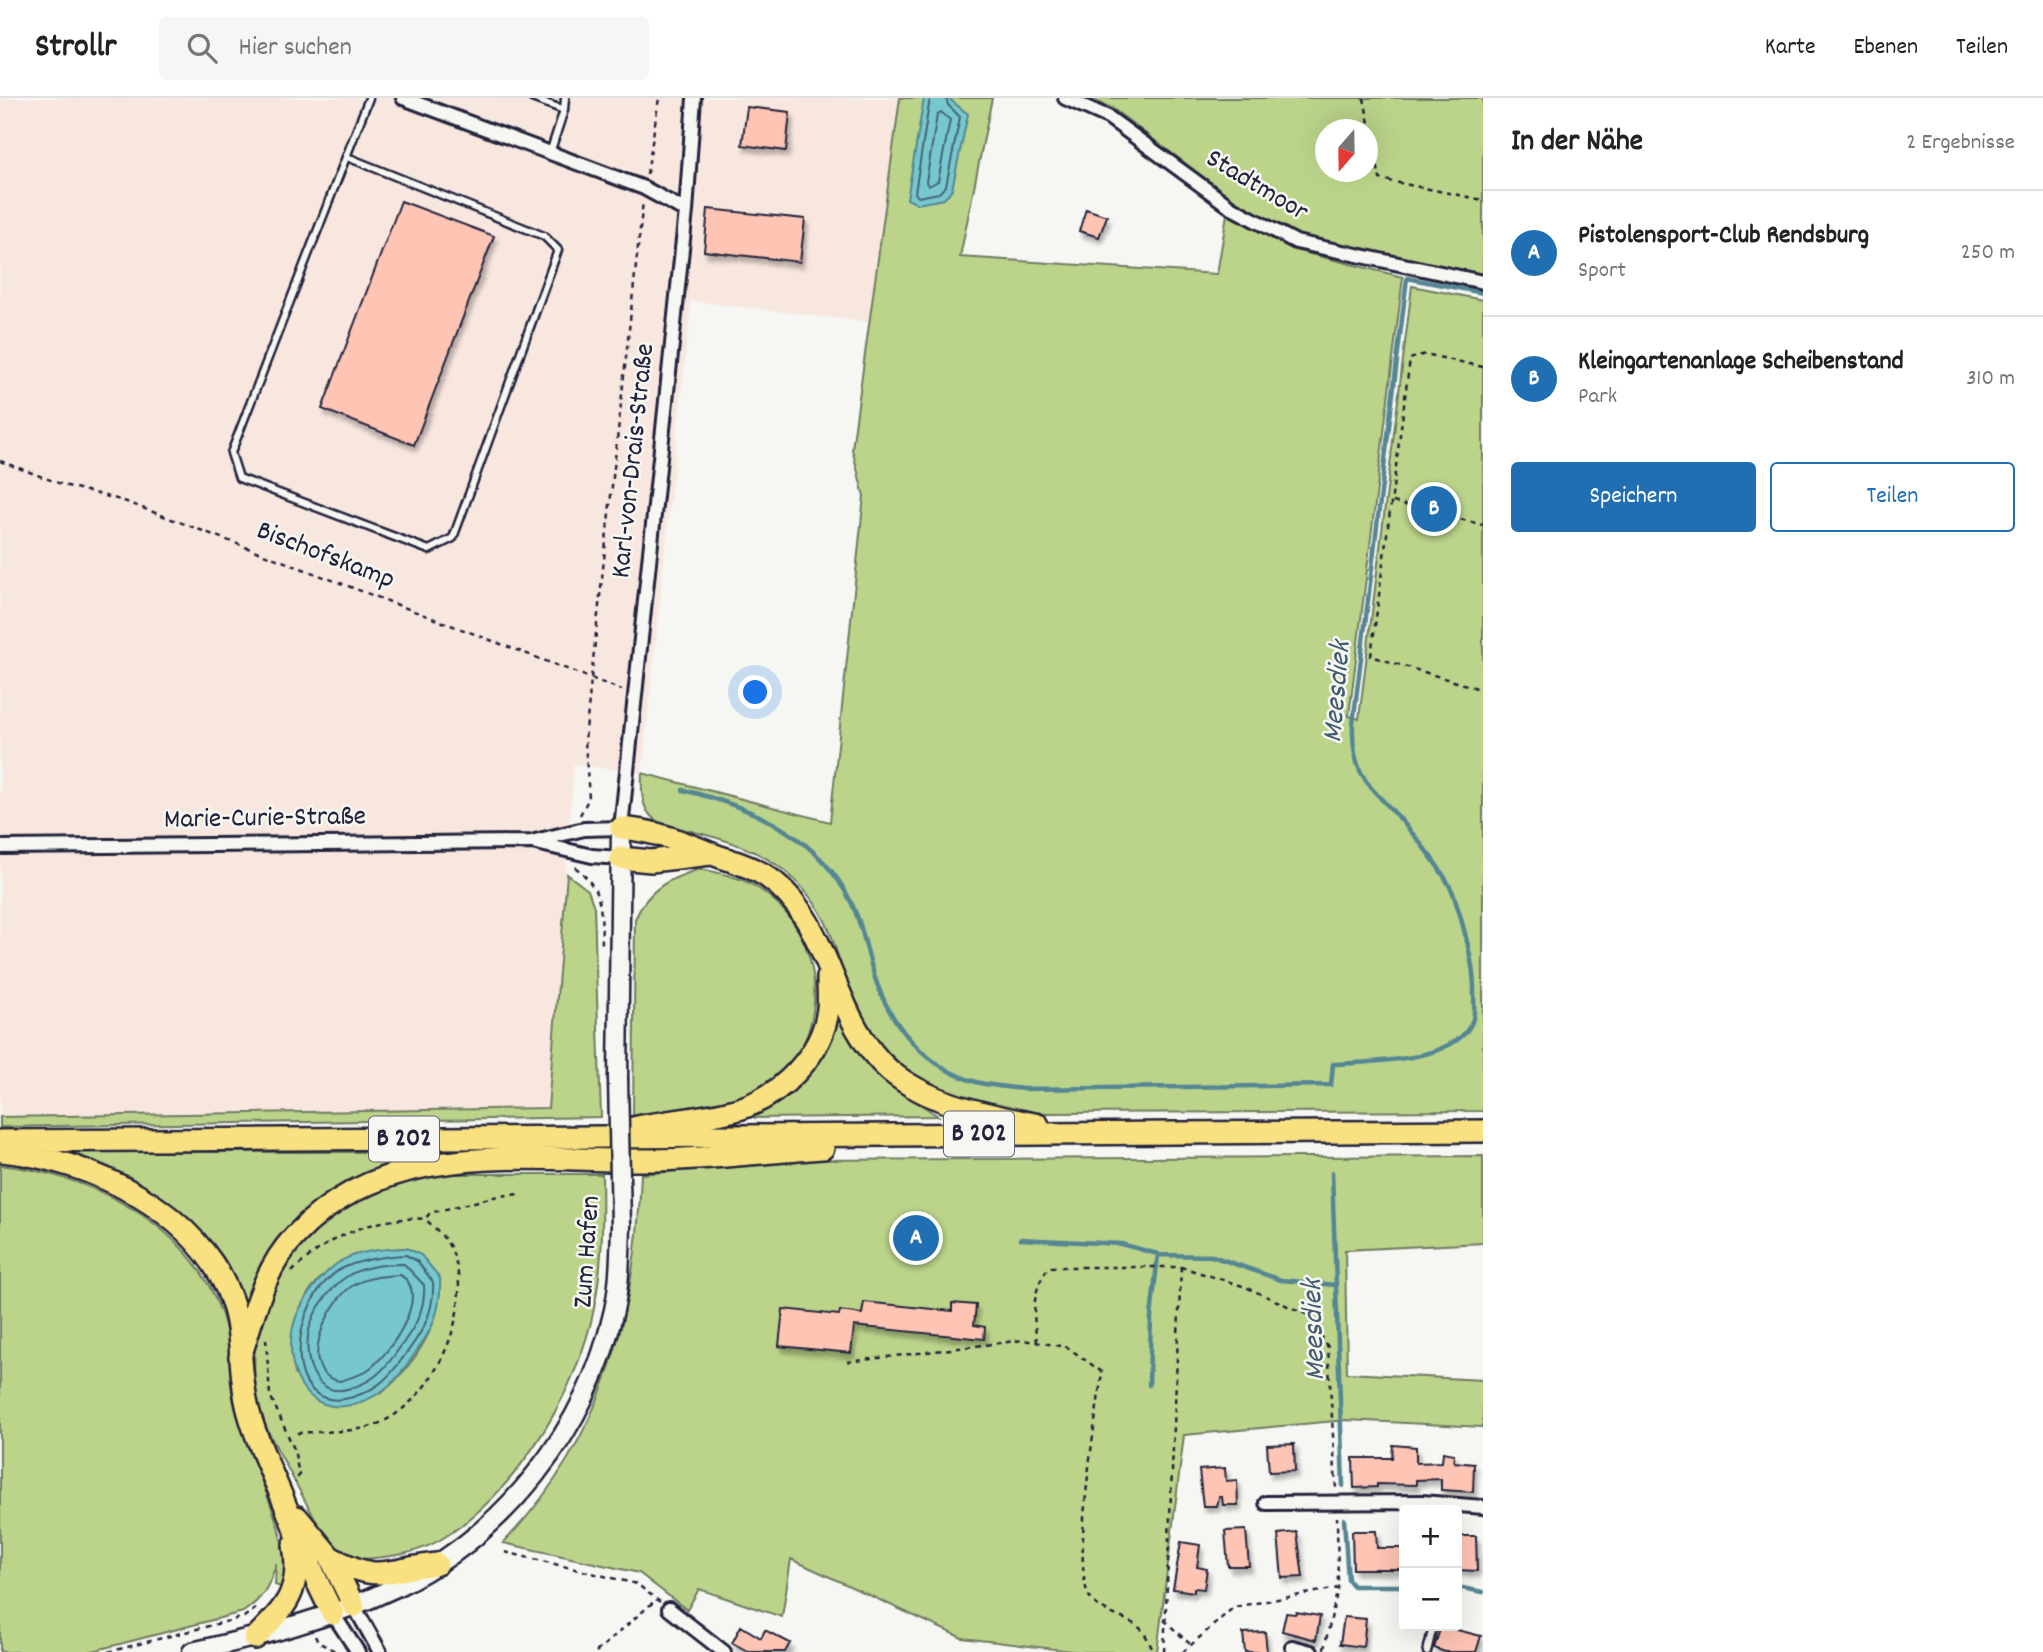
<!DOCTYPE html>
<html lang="de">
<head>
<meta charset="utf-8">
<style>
	body { margin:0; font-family:Dekko,sans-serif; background:#f6f6f6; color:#222 }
	.controls { position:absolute; right:21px; bottom:21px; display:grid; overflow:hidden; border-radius:7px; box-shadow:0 7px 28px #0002 }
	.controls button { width:63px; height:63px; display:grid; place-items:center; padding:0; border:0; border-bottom:2px solid #e0e0e0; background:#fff; color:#222; font:35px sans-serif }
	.compass { position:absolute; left:1315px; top:21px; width:63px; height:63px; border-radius:50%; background:#fff; box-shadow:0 7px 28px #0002; rotate:200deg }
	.you { position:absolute; left:756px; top:595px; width:24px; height:24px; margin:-18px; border:5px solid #fff; border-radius:50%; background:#1a73e8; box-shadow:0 0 0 10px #1a73e833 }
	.badge { display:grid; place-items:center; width:46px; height:46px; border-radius:50%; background:#1f6fb2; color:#fff; font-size:23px; font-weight:700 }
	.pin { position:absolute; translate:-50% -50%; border:4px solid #fff; box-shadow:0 2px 7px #0006 }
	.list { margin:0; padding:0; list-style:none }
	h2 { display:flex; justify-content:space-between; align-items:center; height:91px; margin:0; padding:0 28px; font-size:30px }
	h2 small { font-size:23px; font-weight:400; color:#767676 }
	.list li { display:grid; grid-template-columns:46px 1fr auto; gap:21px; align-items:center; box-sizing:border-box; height:126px; padding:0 28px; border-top:2px solid #e0e0e0 }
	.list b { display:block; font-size:26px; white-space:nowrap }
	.list p { margin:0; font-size:23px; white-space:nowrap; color:#767676 }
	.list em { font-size:23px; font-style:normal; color:#767676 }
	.actions { display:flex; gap:14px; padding:21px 28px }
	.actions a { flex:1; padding:16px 0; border:2px solid #1f6fb2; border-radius:7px; text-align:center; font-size:24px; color:#1f6fb2 }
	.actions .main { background:#1f6fb2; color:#fff }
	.icon { flex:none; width:38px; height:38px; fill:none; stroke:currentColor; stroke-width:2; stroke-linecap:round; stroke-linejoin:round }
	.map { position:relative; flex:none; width:1483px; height:1554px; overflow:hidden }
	header { display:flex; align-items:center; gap:42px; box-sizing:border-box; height:98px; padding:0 35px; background:#fff; border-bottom:2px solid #e0e0e0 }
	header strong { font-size:33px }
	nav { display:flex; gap:38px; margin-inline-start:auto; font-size:24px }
	.search { width:490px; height:63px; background:#f6f6f6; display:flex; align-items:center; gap:18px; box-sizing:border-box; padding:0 24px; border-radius:7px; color:#767676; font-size:26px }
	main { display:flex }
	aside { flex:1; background:#fff }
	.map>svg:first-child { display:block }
	.built { fill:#f8e7df }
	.green { fill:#bbd48a; stroke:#6e7b62; stroke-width:2; fill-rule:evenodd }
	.water { fill:#77c8cd; stroke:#558693; stroke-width:2 }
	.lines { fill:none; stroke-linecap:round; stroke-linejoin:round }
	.shore { stroke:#446475; stroke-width:2 }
	.stream { stroke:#558693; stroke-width:4.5 }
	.building { fill:#fec4b4; stroke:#22223b; stroke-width:2; filter:url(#shadow) }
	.service-casing { stroke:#22223b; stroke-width:11 }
	.minor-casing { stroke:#22223b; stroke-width:18 }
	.secondary-casing { stroke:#22223b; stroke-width:23 }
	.trunk-casing { stroke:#22223b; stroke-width:26 }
	.path { stroke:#22223b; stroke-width:2.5; stroke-dasharray:5 5; stroke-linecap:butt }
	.service { stroke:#f6f6f2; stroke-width:6 }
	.minor { stroke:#f6f6f2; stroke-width:12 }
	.secondary { stroke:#f6f6f2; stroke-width:18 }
	.trunk { stroke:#f9e181; stroke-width:21 }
	.secondary-bridge-casing { stroke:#22223b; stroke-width:23; stroke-linecap:butt }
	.secondary-bridge { stroke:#f6f6f2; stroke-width:18 }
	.labels { text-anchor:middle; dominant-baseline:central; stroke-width:5; stroke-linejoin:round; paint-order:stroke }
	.shield { fill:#f6f6f2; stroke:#626272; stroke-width:2 }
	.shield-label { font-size:26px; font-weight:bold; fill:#22223b }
	.street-label { font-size:28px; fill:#22223b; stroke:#f6f6f2 }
	.water-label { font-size:30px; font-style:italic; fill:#405c6e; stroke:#f6f6f2 }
</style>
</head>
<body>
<header>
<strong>Strollr</strong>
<div class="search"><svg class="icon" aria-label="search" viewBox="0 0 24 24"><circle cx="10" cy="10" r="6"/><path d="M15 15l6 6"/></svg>Hier suchen</div>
<nav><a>Karte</a><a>Ebenen</a><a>Teilen</a></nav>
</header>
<main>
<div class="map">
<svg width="1483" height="1554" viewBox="0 0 1483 1554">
	<defs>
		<filter id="shadow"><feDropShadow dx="3" dy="5.5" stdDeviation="2" flood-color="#0004"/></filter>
	</defs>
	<rect width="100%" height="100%" fill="#f6f6f2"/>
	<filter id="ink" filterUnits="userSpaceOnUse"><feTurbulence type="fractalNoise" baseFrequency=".0143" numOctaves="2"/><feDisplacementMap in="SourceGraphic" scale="14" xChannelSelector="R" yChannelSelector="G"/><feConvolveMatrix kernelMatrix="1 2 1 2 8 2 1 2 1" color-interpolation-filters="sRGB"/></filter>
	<g filter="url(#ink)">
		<path class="built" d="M0,0H900L869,224L691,203L642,675L574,666L548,1010L0,1019Z"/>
		<path class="green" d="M900,0H992L960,159L1217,176L1227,116L1294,152L1403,179L1349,618L1359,621L1412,188L1483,202V1013L1048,1015C970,1013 894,985 857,911C833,861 840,827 795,782C761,748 710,737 664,727C641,717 641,698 642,675L830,724L864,398L852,351Z
			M1088,0H1483V178L1297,138L1234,102L1112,10ZM1325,32H1367V74H1325Z
			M700,771C716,774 732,777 747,784C827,823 840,943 763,991C726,1014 675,1015 633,1019L635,821C649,790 668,781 700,771Z
			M567,776L588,792L594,809L601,1019L0,1029V1019L548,1010Z
			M834,909L894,989L938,1018L755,1020L754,1017L779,1002Z
			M63,1054H466C437,1060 405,1064 377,1073C313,1094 264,1148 242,1209L217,1163L63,1059Z
			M1483,1058V1145L1345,1152L1347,1275L1483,1282V1329L1347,1322L1184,1337L1157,1554H1080L962,1540L791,1461L782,1519L699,1491L687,1512L639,1475L503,1445C603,1343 636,1216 641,1076L810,1062Z
			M0,1067C88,1076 188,1124 220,1212C235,1252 232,1296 245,1337C260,1388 291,1435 284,1490L275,1487L276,1465C270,1487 263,1501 243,1514L89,1554H0Z
			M439,1076H602C603,1125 603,1175 591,1224C570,1305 513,1398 440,1442C416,1456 390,1459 363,1461L360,1468L346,1461L325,1440L265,1328L254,1288L255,1229L290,1155L333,1116L380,1091ZM407,1150L440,1180C442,1226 415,1267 381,1296L295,1277C285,1193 326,1155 407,1150Z"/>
		<path class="water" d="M924,0H948L968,16L952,91L944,101L917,106L907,101Z
			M407,1150L421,1157L440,1180C442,1221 427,1239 404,1271C391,1288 379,1298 358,1305C304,1323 281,1266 295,1222C301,1203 320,1179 335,1167C354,1152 385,1151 407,1150Z"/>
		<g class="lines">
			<path class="shore" d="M930,0L915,95L918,99L939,95L946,88L960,19L948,7L946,0
				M941,14L950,22L938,83L929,88L926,84L937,17Z
				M406,1157L417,1163L433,1184C435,1218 419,1239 399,1265C386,1283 374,1292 353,1299C279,1321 288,1199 343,1170C363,1161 385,1158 406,1157Z
				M404,1166L424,1187C426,1216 410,1236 393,1259C381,1275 371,1284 351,1290C312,1303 301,1255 311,1225C316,1210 332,1188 346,1179C362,1168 386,1166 404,1166Z
				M400,1177C434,1195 387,1261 366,1273C359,1278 348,1280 340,1283C294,1275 328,1204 352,1188C365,1179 385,1178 400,1177Z"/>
			<path class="stream" d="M683,692C745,707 811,734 845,793C863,823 865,851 876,883C892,929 927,970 976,984C991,988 1008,989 1023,991L1331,987L1333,966C1370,964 1460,964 1473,921C1475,913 1474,902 1474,894C1475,868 1462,821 1453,795C1445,776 1421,745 1407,729C1374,689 1351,684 1353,626L1407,180L1483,195
				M1332,1074L1343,1388
				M1020,1141L1121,1146L1158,1156
				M1149,1287L1151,1219L1158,1157L1212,1158L1281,1182L1336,1187
				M1344,1421L1348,1482L1353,1488H1404
				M1457,1489L1483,1494"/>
		</g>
		<path class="building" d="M747,9L790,14L786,53L742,47Z
			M401,103L494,138L414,347L322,311Z
			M708,111L805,121L800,164L704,153Z
			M1086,111L1107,118L1099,139L1079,133Z
			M864,1204L952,1213V1205L976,1207L974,1227L985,1229L984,1241L854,1228L851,1255L779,1248L783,1211L839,1217L840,1213L862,1216Z
			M1294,1346L1295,1373L1269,1374L1267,1347Z
			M1393,1347L1416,1349V1365L1442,1364L1443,1354L1454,1356V1364L1474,1366L1473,1394L1441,1392V1381L1416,1382V1387L1377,1386V1389L1354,1390L1353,1360H1392Z
			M1225,1370L1226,1383L1237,1382L1238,1407H1223L1222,1399H1219L1217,1408H1203L1199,1372Z
			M1246,1432L1249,1468H1228L1225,1433Z
			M1352,1433H1376L1377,1450H1404V1471H1353Z
			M1297,1434L1303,1479L1282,1480L1278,1436Z
			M1457,1438H1476L1477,1473L1457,1472Z
			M1181,1444L1200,1447L1197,1469L1207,1471L1204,1491L1194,1490V1494L1173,1491Z
			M1296,1514L1320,1518L1316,1542L1282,1533L1286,1515L1295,1516Z
			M1344,1519L1366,1521L1363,1549L1340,1546Z
			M741,1528L761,1540L765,1532L790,1545L785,1554H749L732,1545Z
			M1441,1528L1481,1538L1476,1554H1445L1434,1550Z
			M1265,1534L1267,1554H1245L1243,1535Z"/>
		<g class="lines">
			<g class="service-casing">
				<path id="service" d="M532,0L564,12
					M550,55L564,12L565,0
					M347,59L544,138L558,152L453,440L429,452L239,380L231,355L369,0
					M1427,1554L1433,1528"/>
			</g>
			<g class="minor-casing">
				<path id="minor" d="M403,0L644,90L686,113
					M1065,0L1108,19L1232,110L1296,144L1483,184
					M532,744L592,758L620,760
					M0,749L531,744L584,731L621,730L686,113L694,0
					M1266,1405L1422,1404L1483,1409
					M354,1508L380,1554
					M669,1511L724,1554
					M333,1516L358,1554
					M1292,1549L1311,1554"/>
			</g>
			<g class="secondary-casing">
				<path id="secondary" d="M618,980L621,730
					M192,1554C261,1538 329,1521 394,1490C504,1438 588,1331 614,1212C620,1185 620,1156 621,1128"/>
			</g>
			<g class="trunk-casing">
				<path id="trunk" d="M621,730C656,733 681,743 712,756C731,763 749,767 766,778C833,823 830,921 890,973C931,1007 987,1016 1038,1027
					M620,760L651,763L711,756
					M633,1030C666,1023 709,1020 739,1011C781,998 823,956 828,911C829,901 828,890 828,879
					M0,1043L1483,1033
					M2,1053C91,1062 201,1114 232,1204C244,1240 238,1278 249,1315C257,1344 270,1371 282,1399C298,1439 313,1478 333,1516
					M240,1259C255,1215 262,1174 294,1139C388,1037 529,1064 654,1062C710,1061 767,1054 823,1050
					M297,1419L330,1459L354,1508
					M330,1459C381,1486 384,1472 437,1466
					M255,1540C286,1509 302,1493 294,1447"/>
			</g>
			<path class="path" d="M1364,0L1380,81L1483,102
				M647,76L659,0
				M1483,269L1425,256L1410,261L1371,558L1483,592
				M0,363L64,387L124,403L622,592
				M1393,404L1483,427
				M580,717L589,700L585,643L591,581L643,103
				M575,769C604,792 601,813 602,847
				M292,1174C325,1140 376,1117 425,1121L430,1115L498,1098L521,1096
				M266,1241L270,1297L294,1351L299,1377L295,1385
				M1037,1244C1033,1217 1031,1192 1049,1169H1181L1243,1188L1308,1217L1328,1249L1336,1391
				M847,1264L1023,1242L1067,1249L1102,1274C1097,1315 1069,1474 1091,1501C1104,1517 1126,1518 1141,1531C1146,1536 1150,1547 1154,1554
				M297,1335C320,1333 349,1335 372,1328C434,1308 479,1208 450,1149C443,1137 435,1130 425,1121
				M505,1454L637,1486L660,1504
				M1164,1522L1190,1546
				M315,1538L318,1544L337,1554
				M1324,1551L1338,1490L1337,1419
				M108,1554L244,1519L258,1509
				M596,1554L657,1501
				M1164,1554L1181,1169
				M1183,1554L1234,1509L1338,1490"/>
			<use href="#service" class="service"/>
			<use href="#minor" class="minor"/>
			<use href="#secondary" class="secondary"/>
			<use href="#trunk" class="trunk"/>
			<g class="secondary-bridge-casing">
				<path id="secondary-bridge" d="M618,980L621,1128"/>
			</g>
			<use href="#secondary-bridge" class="secondary-bridge"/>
		</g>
	</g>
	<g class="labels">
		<g class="shield">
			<rect x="944" y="1013.5" width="70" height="45" rx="5"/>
			<rect x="369" y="1018.5" width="70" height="45" rx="5"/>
		</g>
		<g class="shield-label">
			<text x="979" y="1036">B 202</text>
			<text x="404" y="1041">B 202</text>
		</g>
		<g class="street-label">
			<text transform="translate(1256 89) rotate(31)">Stadtmoor</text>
			<text transform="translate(635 363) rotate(-84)">Karl-von-Drais-Straße</text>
			<text transform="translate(325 459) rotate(21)">Bischofskamp</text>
			<text transform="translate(265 722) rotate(-1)">Marie-Curie-Straße</text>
			<text transform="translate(589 1154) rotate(-86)">Zum Hafen</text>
		</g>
		<g class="water-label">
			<text transform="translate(1339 594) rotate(-85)">Meesdiek</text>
			<text transform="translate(1316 1232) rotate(-92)">Meesdiek</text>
		</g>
	</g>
</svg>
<div class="controls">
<button>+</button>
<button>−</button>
</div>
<svg class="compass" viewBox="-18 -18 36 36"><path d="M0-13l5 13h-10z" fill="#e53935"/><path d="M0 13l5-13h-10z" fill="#767676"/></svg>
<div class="you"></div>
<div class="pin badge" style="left:916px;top:1140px">A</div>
<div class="pin badge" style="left:1434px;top:411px">B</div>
</div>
<aside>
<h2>In der Nähe<small>2 Ergebnisse</small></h2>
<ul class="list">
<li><span class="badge">A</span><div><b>Pistolensport-Club Rendsburg</b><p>Sport</p></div><em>250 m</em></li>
<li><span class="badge">B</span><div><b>Kleingartenanlage Scheibenstand</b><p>Park</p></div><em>310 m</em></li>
</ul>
<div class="actions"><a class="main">Speichern</a><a>Teilen</a></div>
</aside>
</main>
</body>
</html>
